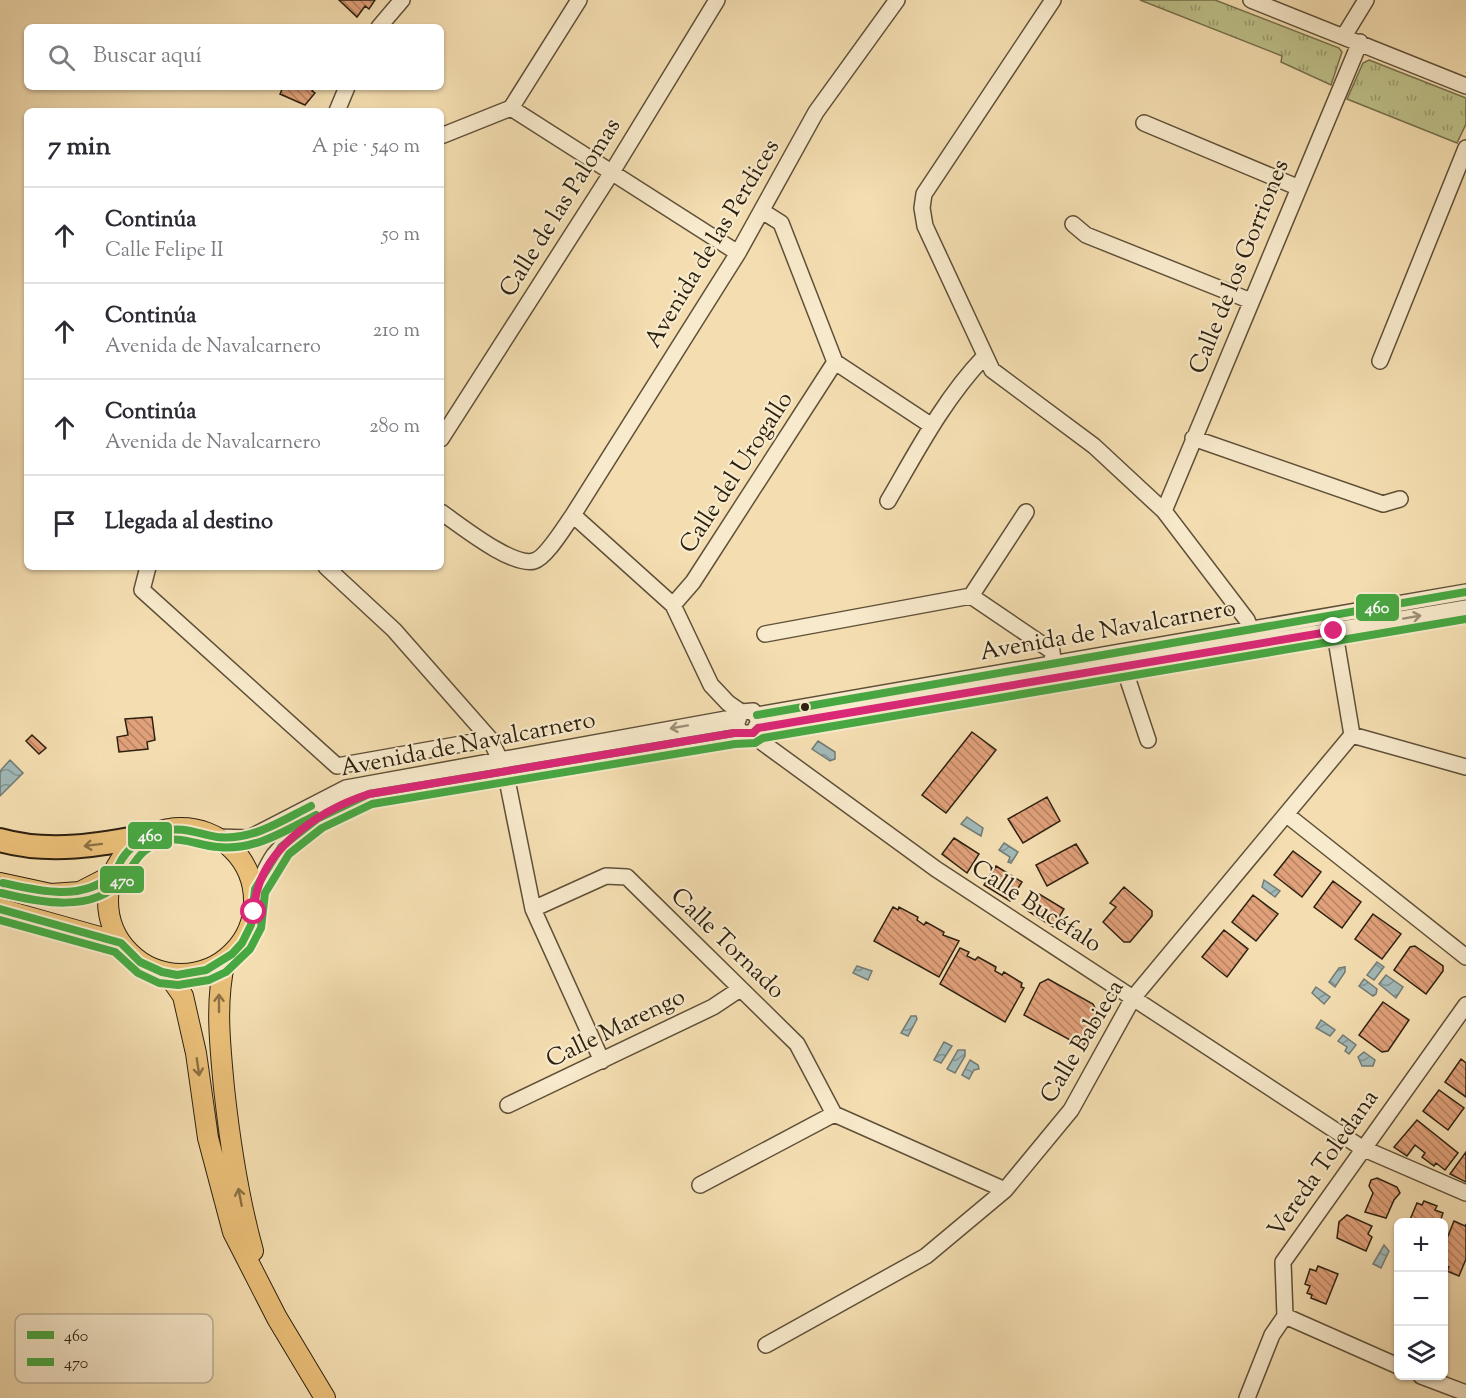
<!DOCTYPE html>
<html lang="es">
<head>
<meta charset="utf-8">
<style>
	body { margin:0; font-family:"Sorts Mill Goudy",serif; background:#f2f2f3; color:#2b2b33 }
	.controls { position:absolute; right:18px; bottom:18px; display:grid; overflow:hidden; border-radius:9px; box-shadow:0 2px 4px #0004 }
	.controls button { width:54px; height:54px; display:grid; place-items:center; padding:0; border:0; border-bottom:2px solid #e1e1e2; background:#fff; color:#2b2b33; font:30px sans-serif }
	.stop { position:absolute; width:18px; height:18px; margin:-14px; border:4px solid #db2777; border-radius:50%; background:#fff }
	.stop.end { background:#db2777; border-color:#fff; box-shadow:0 2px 6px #0008 }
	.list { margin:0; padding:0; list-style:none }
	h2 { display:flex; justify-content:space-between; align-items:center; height:78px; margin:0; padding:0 24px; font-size:26px }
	h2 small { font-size:20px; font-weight:400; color:#7c7c81 }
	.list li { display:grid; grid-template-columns:39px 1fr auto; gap:18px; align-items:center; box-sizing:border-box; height:96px; padding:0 24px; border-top:2px solid #e1e1e2 }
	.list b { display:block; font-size:22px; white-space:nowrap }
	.list p { margin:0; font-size:20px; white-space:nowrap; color:#7c7c81 }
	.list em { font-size:20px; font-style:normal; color:#7c7c81 }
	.icon { flex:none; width:33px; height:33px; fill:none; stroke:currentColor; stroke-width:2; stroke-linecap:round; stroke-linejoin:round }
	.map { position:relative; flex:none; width:1466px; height:1398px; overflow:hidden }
	.search { position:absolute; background:#fff; box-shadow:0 2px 4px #0004; left:24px; top:24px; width:420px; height:66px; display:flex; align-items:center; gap:15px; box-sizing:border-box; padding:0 21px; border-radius:9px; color:#7c7c81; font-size:22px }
	.panel { position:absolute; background:#fff; box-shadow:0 2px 4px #0004; left:24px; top:108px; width:420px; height:462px; border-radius:9px }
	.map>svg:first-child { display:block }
	.grass { fill:url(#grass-tufts); stroke:#76714d; stroke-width:1.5 }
	.water { fill:url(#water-waves); stroke:#737c75; stroke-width:1.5 }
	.building { fill:url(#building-back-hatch); stroke:#2d2110; stroke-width:1.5 }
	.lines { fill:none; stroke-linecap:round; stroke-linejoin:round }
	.minor-casing { stroke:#5f5038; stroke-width:18 }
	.major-casing { stroke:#2d2110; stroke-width:22 }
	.highway-casing { stroke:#2d2110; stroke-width:26 }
	.minor { stroke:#f8eacc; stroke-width:15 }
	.major { stroke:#eabf78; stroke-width:20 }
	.highway { stroke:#eabf78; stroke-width:22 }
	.bus-1-casing { stroke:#f8eacc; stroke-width:12 }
	.bus-2-casing { stroke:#f8eacc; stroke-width:12 }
	.bus-1 { stroke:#47a842; stroke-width:8 }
	.bus-2 { stroke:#47a842; stroke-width:8 }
	.oneway { stroke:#9d9077 }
	.oneway2 { stroke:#8c7044 }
	.route { stroke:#db2777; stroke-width:8 }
	.bus-dot { fill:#2d2110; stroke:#f8eacc; stroke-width:2 }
	.labels { text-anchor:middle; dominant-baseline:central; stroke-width:4.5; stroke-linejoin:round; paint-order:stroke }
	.street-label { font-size:24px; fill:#2d2110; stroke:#f8eacc }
	.key { fill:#f8eacc; stroke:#bbae94; stroke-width:1.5 }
	.key-label { font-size:16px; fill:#2d2110 }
	.line-badge { stroke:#f8eacc; stroke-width:2 }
	.badge-label { font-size:16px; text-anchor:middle; font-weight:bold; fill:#fff }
</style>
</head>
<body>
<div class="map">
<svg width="1466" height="1398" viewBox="0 0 1466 1398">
	<defs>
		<pattern id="grass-tufts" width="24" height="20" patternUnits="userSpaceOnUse" patternTransform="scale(1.5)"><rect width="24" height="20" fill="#bec18a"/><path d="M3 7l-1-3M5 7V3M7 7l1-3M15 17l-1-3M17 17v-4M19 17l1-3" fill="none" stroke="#9b9c6f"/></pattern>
		<pattern id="water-waves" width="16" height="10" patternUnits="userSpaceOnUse" patternTransform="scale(1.5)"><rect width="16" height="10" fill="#a2b9b8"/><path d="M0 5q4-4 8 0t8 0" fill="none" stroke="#849694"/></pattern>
		<pattern id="building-back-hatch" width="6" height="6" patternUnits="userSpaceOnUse" patternTransform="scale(1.5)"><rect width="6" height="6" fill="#e1a17a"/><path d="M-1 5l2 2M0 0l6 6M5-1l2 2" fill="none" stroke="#b78363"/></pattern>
	</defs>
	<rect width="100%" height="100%" fill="#f4deb1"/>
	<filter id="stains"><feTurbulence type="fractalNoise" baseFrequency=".00333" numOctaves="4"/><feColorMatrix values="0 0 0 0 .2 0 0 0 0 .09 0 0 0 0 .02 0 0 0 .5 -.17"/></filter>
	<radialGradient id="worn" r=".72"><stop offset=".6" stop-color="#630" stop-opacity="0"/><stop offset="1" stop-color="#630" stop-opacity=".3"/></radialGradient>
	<path class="grass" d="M1140,0H1215L1339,48L1342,52L1331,85L1281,62L1282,56Z
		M1369,60L1466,98V124L1457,143L1347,99L1363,63Z"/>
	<path class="water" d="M818,741L835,752V759L830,761L812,749Z
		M10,760L23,773L0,796V771Z
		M967,817L983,828L981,836L961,824Z
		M1004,843L1018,852L1011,863L1008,862L1010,857L999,850Z
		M1264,880L1280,891L1275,897L1262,887Z
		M1377,962L1384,967L1374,980L1367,975Z
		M857,966L872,971L868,980L853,973Z
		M1345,967V972L1335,987L1329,982L1339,968Z
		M1386,975L1403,987L1396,998L1379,984Z
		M1364,979L1377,989L1376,994L1373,996L1359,986Z
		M1316,987L1330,997L1324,1004L1312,993Z
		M911,1016H916L917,1019L908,1036L901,1033Z
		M1321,1020L1335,1030L1330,1036L1316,1028Z
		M1343,1035L1356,1045L1349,1054L1345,1051L1347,1047L1338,1041Z
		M944,1042L952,1046L941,1063L934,1060Z
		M958,1050H965V1056L955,1073L947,1069Z
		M1364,1052L1375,1060L1373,1066H1362L1358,1057Z
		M970,1060L978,1065L979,1069L974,1070L969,1079L962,1075Z
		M1384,1245L1389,1251L1381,1268L1373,1264Z"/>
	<path class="building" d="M339,0H375L369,9L365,6L357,17Z
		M283,87H315L312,91L315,93L305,105L280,94Z
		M152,717L155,740L147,742L148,749L119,752L117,737L128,735L125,719Z
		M972,732L996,750L946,813L922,795Z
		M32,735L46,748L39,754L26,741Z
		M1047,797L1060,821L1023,843L1008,819Z
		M954,838L979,854L967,873L942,854Z
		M1076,844L1088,863L1047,886L1036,865Z
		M1293,851L1321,872L1302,897L1274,875Z
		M996,866L1022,882L1010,901L984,885Z
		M1333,881L1361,902L1342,928L1314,907Z
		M1124,887L1152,911V916L1130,942H1124L1103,922L1116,907L1110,903Z
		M1039,894L1064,909L1053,927L1028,911Z
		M1253,895L1278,914L1256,941L1232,922Z
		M893,907L898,910L899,907L918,917L917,920L924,925L926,922L944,932L943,935L959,941L939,977L874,941Z
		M1373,914L1401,934L1382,959L1355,939Z
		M1224,930L1248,949L1227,977L1202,957Z
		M1415,946L1443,966V971L1426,994L1394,970L1410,947Z
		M960,948L969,952L967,956L975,960L978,957L996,967L995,971L1002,975L1004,972L1022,983L1021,987L1024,988L1005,1022L940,984Z
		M1048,979L1093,1004L1099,1016L1083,1047L1024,1015L1040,983Z
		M1383,1002L1409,1020L1388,1051L1382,1052L1359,1035Z
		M1461,1059L1466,1063V1097L1445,1082Z
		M1439,1090L1464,1108L1448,1130L1423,1111Z
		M1417,1120L1458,1153L1445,1170L1436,1163L1434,1166L1422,1157L1425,1153L1415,1145L1407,1156L1394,1147Z
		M1466,1152V1182L1450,1174Z
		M1377,1178L1397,1187L1400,1193L1394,1200L1386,1218L1365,1212L1373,1193L1369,1186L1371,1180Z
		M1424,1201L1437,1206L1435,1210L1443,1213L1440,1222H1409L1417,1203L1422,1205Z
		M1347,1215L1372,1226L1368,1234L1372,1237L1366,1251L1337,1238L1339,1222Z
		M1454,1221L1465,1226L1466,1224V1259L1459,1276L1447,1271L1449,1267L1444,1265V1246Z
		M1318,1266L1338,1274L1326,1304L1311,1298L1312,1295L1307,1293L1310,1286L1305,1284L1310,1269L1316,1271Z"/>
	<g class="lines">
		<g class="minor-casing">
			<path id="minor" d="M1053,0L924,194L922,208L925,226L992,370L1094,446L1164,511L1247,620L1256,642
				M1251,0L1466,86
				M379,27L402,0
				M1344,36L1366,0
				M511,108L738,253
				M337,111L347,87
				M1144,123L1297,187
				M441,136L511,108L579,0
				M762,211L781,223L835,362L932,426
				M1073,224L1086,235L1251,301
				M1380,361L1466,148
				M1193,438L1383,504L1400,499
				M441,439L612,172L717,0
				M888,501C917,451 944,399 984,357
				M1164,511L1360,42
				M441,512C460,525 512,567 534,561C546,558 565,526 573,515L738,253L816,112L897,0
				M573,515L673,605L711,685L728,703L741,712
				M148,567L142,590L337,766L490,739
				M326,567L394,630L490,739L505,770L533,909
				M971,596L1026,512
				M673,605L693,582L835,362
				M765,634L971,596L1052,651L1054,671
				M1123,665L1148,740
				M757,715L1466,592
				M758,728L1466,608
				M753,733L763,743L936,869L1362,1148L1466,1193
				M1352,735L1466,767
				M1287,815L1466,957
				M217,837L249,838L346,788L737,717
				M254,893C261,881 266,866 274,855C297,827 335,805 369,794L734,733H753L759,721L753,711L741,712L736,725L741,732
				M602,1061L533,909L606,876L627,877L797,1044L834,1114L1005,1190
				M508,1105L713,1007L740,989
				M700,1185L834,1114
				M1285,1316L1398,1366
				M766,1345L926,1256L1005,1190L1071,1110L1133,998L1352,735L1332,616
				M1421,1376L1466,1393
				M1247,1398L1272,1335L1285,1316L1283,1262L1466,1005"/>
		</g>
		<g class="major-casing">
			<path id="major" d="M108 901a73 73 0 1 1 146 0a73 73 0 1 1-146 0Z
				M0,883L51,894L80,892L113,875
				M0,909L121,943
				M225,960C215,1003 220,1044 224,1088C230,1143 238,1197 253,1251
				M167,973L183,996L196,1053L208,1138L233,1232L277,1318L325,1398"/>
		</g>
		<g class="highway-casing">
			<path id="highway" d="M0,840C49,854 102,845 150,835"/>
		</g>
		<use href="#minor" class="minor"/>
		<use href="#major" class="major"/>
		<use href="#highway" class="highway"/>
		<g class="bus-1-casing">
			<path id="bus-1" d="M757,715L1466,592
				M3,883C38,891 83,902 113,874C117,870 119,864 122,859C131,845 147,835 163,831C183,826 198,834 217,837C252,841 281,821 311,806
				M0,909L121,943L140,962L162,972L177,975L206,970L232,954L242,943L251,925L255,889L281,847L317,819L369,794L734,733H753L758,728"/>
		</g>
		<g class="bus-2-casing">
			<path id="bus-2" d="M1,893C38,902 93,914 122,880C137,862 137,850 164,841C183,836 199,846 218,847C254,851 285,831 316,815
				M0,920L115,952L138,973L159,983L178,985L209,980L226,972L250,949L261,928L265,893L289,854L322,828L372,804L735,744L755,743L763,738L1466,619"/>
		</g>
		<use href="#bus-1" class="bus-1"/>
		<use href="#bus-2" class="bus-2"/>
	</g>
	<defs><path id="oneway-shaft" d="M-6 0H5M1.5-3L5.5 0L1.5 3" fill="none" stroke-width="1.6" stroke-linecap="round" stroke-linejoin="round" transform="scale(1.5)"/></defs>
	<g class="oneway">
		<use href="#oneway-shaft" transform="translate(1412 617) rotate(-10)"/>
		<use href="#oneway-shaft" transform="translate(679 727) rotate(170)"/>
	</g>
	<g class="oneway2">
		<use href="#oneway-shaft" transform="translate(93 845) rotate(173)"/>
		<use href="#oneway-shaft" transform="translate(219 1003) rotate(-90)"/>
		<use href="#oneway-shaft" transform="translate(198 1067) rotate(82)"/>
		<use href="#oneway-shaft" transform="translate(240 1197) rotate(-101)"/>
	</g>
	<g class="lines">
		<path class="route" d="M254,912C255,853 317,811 369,794L734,733H753L758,728L1334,631"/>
	</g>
	<circle class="bus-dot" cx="805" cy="707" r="5"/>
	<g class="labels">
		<g class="street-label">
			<text transform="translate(561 208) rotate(-58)">Calle de las Palomas</text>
			<text transform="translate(713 244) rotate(-59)">Avenida de las Perdices</text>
			<text transform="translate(1240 267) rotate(-68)">Calle de los Gorriones</text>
			<text transform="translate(737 473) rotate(-57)">Calle del Urogallo</text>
			<text transform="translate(1108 631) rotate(-10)">Avenida de Navalcarnero</text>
			<text transform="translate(468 745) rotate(-11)">Avenida de Navalcarnero</text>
			<text transform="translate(1036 907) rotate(33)">Calle Bucéfalo</text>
			<text transform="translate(727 944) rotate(44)">Calle Tornado</text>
			<text transform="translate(616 1029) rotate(-26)">Calle Marengo</text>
			<text transform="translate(1083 1042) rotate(-59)">Calle Babieca</text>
			<text transform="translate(1324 1164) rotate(-55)">Vereda Toledana</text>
		</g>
	</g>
	<rect x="15" y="1314" width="198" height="69" rx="9" class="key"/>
	<rect x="27" y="1331" width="27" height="8" fill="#47a842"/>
	<rect x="27" y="1358" width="27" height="8" fill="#47a842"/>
	<g class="key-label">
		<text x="64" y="1341">460</text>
		<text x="64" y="1368">470</text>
	</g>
	<g class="line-badge">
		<rect x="1355" y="593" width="45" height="29" rx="6" fill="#47a842"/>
		<rect x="127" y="821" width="46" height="29" rx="6" fill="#47a842"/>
		<rect x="99" y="865" width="46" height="29" rx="6" fill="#47a842"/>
	</g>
	<g class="badge-label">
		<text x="1377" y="613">460</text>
		<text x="150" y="841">460</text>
		<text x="122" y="886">470</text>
	</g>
	<rect width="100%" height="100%" filter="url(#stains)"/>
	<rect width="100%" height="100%" fill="url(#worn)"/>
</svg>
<div class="controls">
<button>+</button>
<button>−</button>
<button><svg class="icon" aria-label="layers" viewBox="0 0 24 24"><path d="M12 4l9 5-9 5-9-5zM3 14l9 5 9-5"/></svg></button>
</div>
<div class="stop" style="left:254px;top:912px"></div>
<div class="stop end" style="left:1334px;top:631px"></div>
<div class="search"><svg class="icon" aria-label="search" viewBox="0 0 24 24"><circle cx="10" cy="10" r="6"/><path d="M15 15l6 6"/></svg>Buscar aquí</div>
<section class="panel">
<h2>7 min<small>A pie · 540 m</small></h2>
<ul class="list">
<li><svg class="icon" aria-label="ahead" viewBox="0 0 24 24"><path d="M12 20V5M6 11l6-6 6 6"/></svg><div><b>Continúa</b><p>Calle Felipe II</p></div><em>50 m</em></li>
<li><svg class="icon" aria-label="ahead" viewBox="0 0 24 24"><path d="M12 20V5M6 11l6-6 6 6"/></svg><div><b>Continúa</b><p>Avenida de Navalcarnero</p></div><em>210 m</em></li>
<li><svg class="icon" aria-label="ahead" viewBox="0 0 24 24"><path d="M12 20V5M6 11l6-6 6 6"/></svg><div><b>Continúa</b><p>Avenida de Navalcarnero</p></div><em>280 m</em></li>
<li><svg class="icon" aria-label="arrive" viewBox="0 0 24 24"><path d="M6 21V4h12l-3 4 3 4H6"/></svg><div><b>Llegada al destino</b></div></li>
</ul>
</section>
</div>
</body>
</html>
